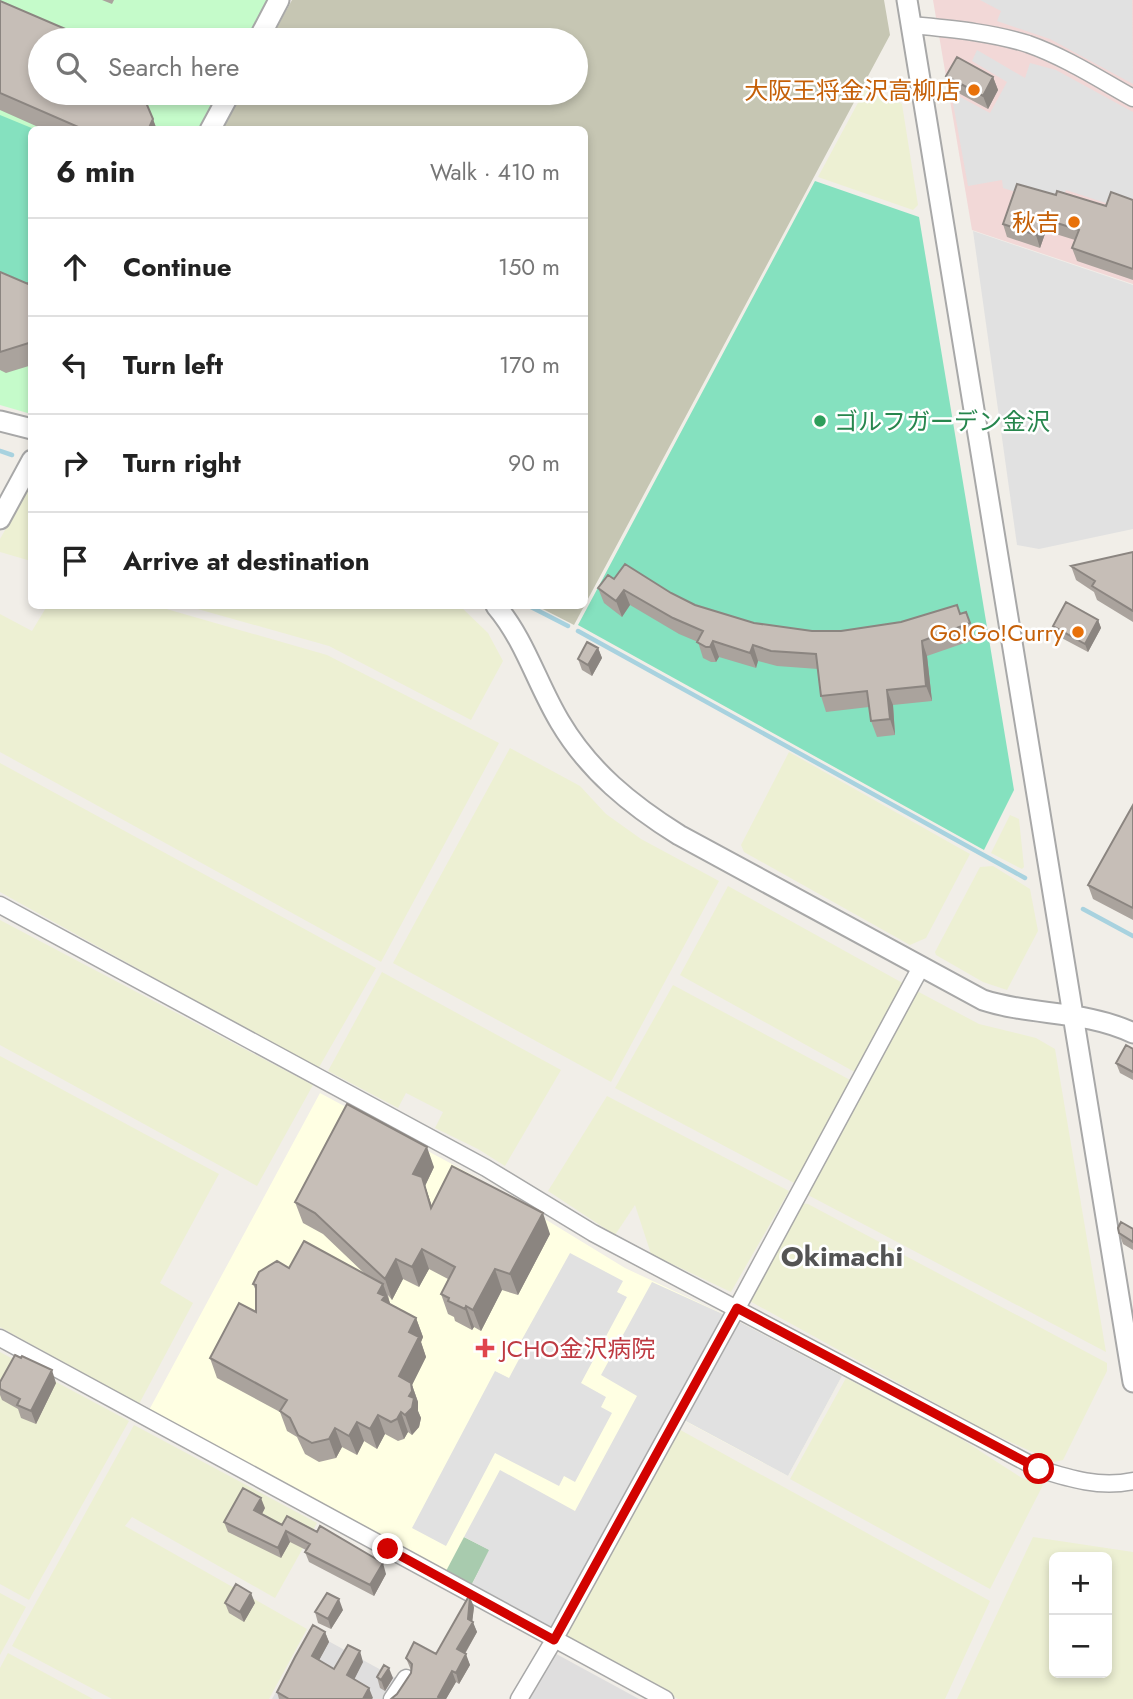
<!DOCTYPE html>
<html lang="en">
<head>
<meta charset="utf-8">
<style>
	body { margin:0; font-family:Jost,"Noto Sans JP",sans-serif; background:#f2f2f2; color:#222 }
	.controls { position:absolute; right:21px; bottom:21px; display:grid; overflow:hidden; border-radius:10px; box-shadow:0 4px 10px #0003 }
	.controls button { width:63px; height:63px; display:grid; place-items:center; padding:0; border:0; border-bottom:2px solid #e0e0e0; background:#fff; color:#222; font:35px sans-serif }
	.stop { position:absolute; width:21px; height:21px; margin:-16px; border:5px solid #d20300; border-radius:50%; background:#fff }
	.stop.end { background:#d20300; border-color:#fff; box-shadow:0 2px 7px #0008 }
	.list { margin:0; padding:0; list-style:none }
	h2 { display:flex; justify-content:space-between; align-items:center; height:91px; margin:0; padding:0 28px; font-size:30px }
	h2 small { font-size:23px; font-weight:400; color:#767676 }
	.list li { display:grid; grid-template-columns:46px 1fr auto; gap:21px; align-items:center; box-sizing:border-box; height:98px; padding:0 28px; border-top:2px solid #e0e0e0 }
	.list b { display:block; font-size:26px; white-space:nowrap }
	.list em { font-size:23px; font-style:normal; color:#767676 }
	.icon { flex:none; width:38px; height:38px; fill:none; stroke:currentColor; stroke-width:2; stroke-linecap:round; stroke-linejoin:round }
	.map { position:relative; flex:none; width:1133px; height:1699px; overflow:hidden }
	.search { position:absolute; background:#fff; box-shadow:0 4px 10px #0003; left:28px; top:28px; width:560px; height:77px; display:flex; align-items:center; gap:18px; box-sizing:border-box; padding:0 24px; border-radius:38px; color:#767676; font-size:26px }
	.panel { position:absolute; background:#fff; box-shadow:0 4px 10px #0003; left:28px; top:126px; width:560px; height:483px; border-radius:10px }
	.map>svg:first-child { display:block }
	.residential { fill:#dfdede }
	.commercial { fill:#f2d8d7 }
	.education { fill:#ffffe3 }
	.construction { fill:#c6c6b3 }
	.farmland { fill:#edf0d3; fill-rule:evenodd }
	.cemetery { fill:#a8cbae }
	.park { fill:#c5fbca }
	.pitch { fill:#85e1bf }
	.parking { fill:#e1e1e1 }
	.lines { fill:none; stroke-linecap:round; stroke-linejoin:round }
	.stream { stroke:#a8d2df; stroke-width:4.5 }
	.minor-casing { stroke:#a8a8a8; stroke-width:19 }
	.tertiary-casing { stroke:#a8a8a8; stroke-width:23 }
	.minor { stroke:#fff; stroke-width:16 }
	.tertiary { stroke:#fff; stroke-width:19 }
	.wall { fill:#aaa39d }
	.shaded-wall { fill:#8b8580 }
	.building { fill:#c6beb7; stroke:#8b8580; stroke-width:2 }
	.route { stroke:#d20300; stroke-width:9 }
	.food-dot { fill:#e8710a; stroke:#fff; stroke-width:2.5 }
	.leisure-dot { fill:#2e9e5b; stroke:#fff; stroke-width:2.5 }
	.health-dot { fill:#e0444e; stroke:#fff; stroke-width:2.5 }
	.labels { text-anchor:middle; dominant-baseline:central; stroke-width:5; stroke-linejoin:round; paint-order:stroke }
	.food-label { font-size:24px; fill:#c56008; stroke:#fff; text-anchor:end }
	.leisure-label { font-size:24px; fill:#27864d; stroke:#fff; text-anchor:start }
	.health-label { font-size:24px; fill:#be3a42; stroke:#fff; text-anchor:start }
	.quarter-label { font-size:28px; font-weight:bold; fill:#545454; stroke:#fff }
</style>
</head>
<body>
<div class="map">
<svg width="1133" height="1699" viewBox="0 0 1133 1699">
	<rect width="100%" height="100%" fill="#f1eee8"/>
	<path class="residential" d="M310,1631L434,1699H272Z
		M549,1650L639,1699H522Z"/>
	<path class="commercial" d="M933,0H1133V284L972,230Z"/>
	<path class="education" d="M320,1093L476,1177L625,1268L734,1319L842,1376L788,1476L672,1414L557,1624L445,1573L148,1412Z"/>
	<path class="construction" d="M292,0H884L890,35L574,625L537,606H584V130H221L241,93H576V40H270Z"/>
	<path class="farmland" d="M867,86L902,104L918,205L913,210L818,177Z
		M31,484V561L0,552V539Z
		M47,606H156L327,655L499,743L381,962L0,752V614L32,631Z
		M187,606H460L488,633L503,661L471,720L329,646Z
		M510,748L580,786L606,814L641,839L719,881L611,1082L393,963Z
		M789,752L970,854L926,938L910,945L744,852L741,845Z
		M0,763L376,968L318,1069L0,892Z
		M1010,815L1019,819L1024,867L1022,869L991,853Z
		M993,866L1030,889L1038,931L1007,990L983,982L936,955L935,952L980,867Z
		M728,886L908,986L860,1075L680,975Z
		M0,920L313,1085L257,1186L0,1045Z
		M382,972L561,1070L505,1166L478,1149L435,1128L443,1112L406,1093L398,1108L328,1071Z
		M673,985L854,1082L796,1184L615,1088Z
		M915,990L979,1024L1036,1038L1055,1049L1106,1352L808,1195L806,1188Z
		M0,1056L219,1174L160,1283L193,1303L139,1404L0,1327Z
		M607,1096L789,1191L731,1292L651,1254L635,1205L615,1235L548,1191Z
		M800,1203L808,1204L1107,1363V1371L1063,1460L1054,1462L982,1429L746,1299Z
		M0,1352L129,1421L29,1600L0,1584Z
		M846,1378L952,1433L1022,1478L1043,1485L990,1589L790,1479Z
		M134,1425L317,1523L275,1598L132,1517L125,1526L307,1629L269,1699H112L12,1646Z
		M675,1427L990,1601L945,1699H678L567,1640L563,1630Z
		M1033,1537L1133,1552V1699H957ZM1054,1557H1107V1673H1054Z
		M0,1593L26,1607L0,1655Z
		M8,1653L93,1699H0V1668Z"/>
	<path class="cemetery" d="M464,1537L490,1550L471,1586L445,1573Z"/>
	<path class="park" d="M0,0H271L248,40H40V93H219L198,129L32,130L31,414L0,405Z"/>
	<path class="pitch" d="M0,115L34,129L32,130L31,298L0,284Z
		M815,181L919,217L1014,790L984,850L578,625Z"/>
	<path class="parking" d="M980,0H1132L1133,84L1050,39L997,21L1001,11Z
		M977,50L1025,78L1030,63L1056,70L1133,112V212L1066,190L1059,206L1003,188L1002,180L968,186L951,92L990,113L1007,82L972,61Z
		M973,231L1133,285V529L1039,549L1017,545Z
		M570,1253L623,1281L617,1292L627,1297L581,1383L606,1397L601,1407L612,1413L575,1482L564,1476L559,1486L495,1453L446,1546L412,1528L495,1371L509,1378L526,1346L520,1343Z
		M652,1282L725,1315L557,1624L547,1629L471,1586L489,1550L464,1537L500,1470L575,1511L637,1396L601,1375Z
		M734,1319L842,1376L788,1476L682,1419Z"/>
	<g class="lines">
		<path class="stream" d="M0,451L12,455
			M529,606L568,626
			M578,631L1025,878
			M1083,909L1133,936"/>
		<g class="minor-casing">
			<path id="minor" d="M911,25C951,29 990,32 1028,44C1065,57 1099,79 1133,98
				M0,905L486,1168L593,1233L1039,1469C1071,1479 1100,1488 1133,1481
				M0,1338L665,1699
				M392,1699L406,1678
				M519,1699L554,1640L737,1308L921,967"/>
		</g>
		<g class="tertiary-casing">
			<path id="tertiary" d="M907,0L1133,1382
				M258,40L279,0
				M210,130L230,93
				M0,421L32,429
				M0,519L32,460
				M496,606C525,640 537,684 560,722C589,771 631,805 679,835L983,1000C1032,1016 1085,1010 1133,1033"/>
		</g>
		<use href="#minor" class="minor"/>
		<use href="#tertiary" class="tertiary"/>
	</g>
	<path class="wall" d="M102,0H114L112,4Z
		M0,1L142,93L157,130H45L0,110Z
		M946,76L993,77L998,90L988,109L951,89Z
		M1056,195L1106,206L1133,200V280L1077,261L1072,248L1075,240L1046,231L1040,248L1007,237L1003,224Z
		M0,272L28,284L32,276V365L6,373L0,370Z
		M1133,552V622L1097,600L1094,592L1076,580L1071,566Z
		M614,579L671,593L695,605L754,623L812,631H841L960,614L966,612L976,639L927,656L932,701L893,705L895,735L877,737L871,721L869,707L826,712L821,696L818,669L777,666L758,661L756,668L719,657L716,662H711L703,658L698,642L679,634L630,605L622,617L604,603L598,588Z
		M1098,620L1101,628L1088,652L1056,635L1053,626Z
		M598,648L602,658L592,676L582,670L578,659Z
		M1133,805V920L1093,899L1088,885Z
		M1133,1049V1080L1120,1073L1116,1063Z
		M434,1167L425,1186L432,1206L550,1234L518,1295L502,1290L481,1331L474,1327L472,1330L455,1321L454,1317L448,1314L441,1294L448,1279L429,1269L419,1287L403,1279L392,1300L388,1295L390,1304L416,1318L423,1337L421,1342L426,1357L412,1385L418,1402V1411L421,1418L419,1427L412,1435L408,1432L404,1439L398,1441L385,1434L377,1449L364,1441L357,1455L342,1447L336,1458L319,1462L305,1454L297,1437L287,1431L280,1412L217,1378L210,1358L256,1312V1291L253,1284L289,1268L365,1274L323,1234L303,1223L295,1202Z
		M1133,1229V1250L1123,1244L1119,1233Z
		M0,1382L56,1383L36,1424L21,1418L18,1409L2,1400L0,1395Z
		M265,1508L262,1514L282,1525L386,1574L374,1596L309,1562L305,1552L306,1550L290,1542L281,1558L228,1532L224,1522Z
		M225,1603H255L244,1622L229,1613Z
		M474,1607L472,1621L477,1632L465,1654L470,1665L459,1684L456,1682L446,1699H391L397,1694L411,1673V1670L410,1668L406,1658L436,1654Z
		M343,1610L331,1629L318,1623L315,1612Z
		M325,1632L329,1642L319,1660L334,1669L363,1662L354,1679L369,1688L372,1699H279L277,1692Z
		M377,1677L393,1678L385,1691L380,1688Z"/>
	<path class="shaded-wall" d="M993,77L998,90L988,109L983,96Z
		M153,119L157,130H148Z
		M1041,218L1046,231L1040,248L1036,235Z
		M624,590L630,605L622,617L616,601Z
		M1098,620L1101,628L1088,652L1085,644Z
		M713,641L719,657L716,662L710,647Z
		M922,641L927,656L932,701L926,686Z
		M753,645L758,661L756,668L750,653Z
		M598,648L602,658L592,676L588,665Z
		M887,690L893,705L895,735L890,719Z
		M427,1147L434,1167L425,1186L439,1229L413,1174Z
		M543,1213L550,1234L518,1295L510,1274Z
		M422,1249L429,1269L419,1287L412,1267Z
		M396,1259L403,1279L392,1300L385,1279Z
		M495,1269L502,1290L481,1331L473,1310Z
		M383,1284L390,1303L388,1307L378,1293Z
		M466,1306L474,1327L472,1330L465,1309Z
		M416,1318L423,1337L421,1342L426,1357L412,1385L418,1402V1411L421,1418L419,1427L412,1435L405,1415L399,1376L409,1332Z
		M52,1370L56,1383L36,1424L31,1411Z
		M401,1412L408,1432L404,1439L397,1419Z
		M378,1415L385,1434L377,1449L370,1429Z
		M357,1422L364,1441L357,1455L349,1436Z
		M335,1428L342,1447L336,1458L329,1439Z
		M261,1498L265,1508L258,1521L254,1510Z
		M286,1531L290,1542L281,1558L278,1548Z
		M383,1563L386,1574L374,1596L370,1585Z
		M251,1593L255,1603L244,1622L240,1612Z
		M470,1597L474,1607L472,1624L473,1622L477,1632L461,1660L457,1649L468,1619Z
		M339,1599L343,1610L331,1629L328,1619Z
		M325,1632L329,1642L316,1666L312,1656Z
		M360,1651L363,1662L351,1686L347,1675Z
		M466,1654L470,1665L459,1684L456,1673Z
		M389,1668L393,1678L385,1691L381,1680Z
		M452,1671L456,1682L446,1699H438V1697Z
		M369,1688L373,1698L372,1699H363Z"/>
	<path class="building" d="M0,1L91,40H40V93H142L153,119L148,130H85L0,93Z
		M957,57L993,77L983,96L946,76Z
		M1017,184L1056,195L1057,191L1106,206L1111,192L1133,200V269L1072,248L1079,230L1041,218L1036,235L1003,224Z
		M0,272L28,284L32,276V342L0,352Z
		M1133,552V611L1092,586L1095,581L1071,566Z
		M625,564L671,593L695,605L754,623L812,631H841L901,622L957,605L960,614L966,612L970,623L922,641L926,686L887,690L890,719L871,721L867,691L821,696L816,654L771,651L753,645L750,653L713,641L710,647H706L697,642L703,631L673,618L624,590L616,601L598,588L608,575L614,579Z
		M1066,602L1098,620L1085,644L1053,626Z
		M587,642L598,648L588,665L578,659Z
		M1133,805V908L1088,885Z
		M1126,1045L1133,1049V1072L1116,1063Z
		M347,1104L427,1147L413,1174L422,1177L431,1208L452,1166L543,1213L510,1274L495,1269L473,1310L466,1306L465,1309L448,1301L449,1298L441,1294L455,1267L422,1249L412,1267L396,1259L385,1279L315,1213L295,1202Z
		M1121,1222L1133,1229V1242L1119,1233L1118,1228Z
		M304,1241L383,1284L378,1293L385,1296L382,1300L416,1318L409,1332L419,1337L399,1376L411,1383L412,1391L409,1396L414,1398L412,1408L405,1415L401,1412L397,1419L391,1422L378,1415L370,1429L357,1422L349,1436L335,1428L329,1439L312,1443L298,1435L290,1418L280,1411L287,1400L210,1358L239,1303L256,1312V1285L253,1284L259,1272L277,1261L289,1268Z
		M15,1355L21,1358L22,1356L52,1370L31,1411L17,1405L20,1399L0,1389V1382Z
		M243,1488L261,1498L254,1510L282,1525L287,1516L317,1532L320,1526L383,1563L370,1585L305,1552L310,1544L286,1531L278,1548L224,1522Z
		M236,1584L251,1593L240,1612L225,1603Z
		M327,1593L339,1599L328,1619L315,1612Z
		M469,1596L470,1597L468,1619L473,1622L457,1649L466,1654L456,1673L452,1671L438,1697L441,1699H391L397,1694L411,1673L412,1664L406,1658L414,1642L436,1654Z
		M313,1625L325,1632L312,1656L334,1669L348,1645L360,1651L347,1675L369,1688L363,1699H289L277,1692L295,1657Z
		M384,1665L389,1668L381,1680L377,1677Z"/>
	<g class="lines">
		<path class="route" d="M388,1549L554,1640L737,1308L1039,1469"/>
	</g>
	<g class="food-dot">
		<circle cx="974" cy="90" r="7"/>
		<circle cx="1074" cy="222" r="7"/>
		<circle cx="1078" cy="632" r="7"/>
	</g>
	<circle class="leisure-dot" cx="820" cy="421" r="7"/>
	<path class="health-dot" d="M481.5 1337.5h7v7h7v7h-7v7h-7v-7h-7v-7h7z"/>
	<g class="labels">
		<g class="food-label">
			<text x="960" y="90">大阪王将金沢高柳店</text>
			<text x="1060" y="222">秋吉</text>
			<text x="1064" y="632">Go!Go!Curry</text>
		</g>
		<g class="leisure-label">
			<text x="834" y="421">ゴルフガーデン金沢</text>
		</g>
		<g class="health-label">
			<text x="501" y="1348">JCHO金沢病院</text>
		</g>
		<g class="quarter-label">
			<text x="842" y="1256">Okimachi</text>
		</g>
	</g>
</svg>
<div class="controls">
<button>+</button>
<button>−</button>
</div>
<div class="stop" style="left:1039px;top:1469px"></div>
<div class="stop end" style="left:388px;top:1549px"></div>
<div class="search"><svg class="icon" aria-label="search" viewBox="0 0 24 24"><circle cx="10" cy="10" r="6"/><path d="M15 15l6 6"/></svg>Search here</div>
<section class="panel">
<h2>6 min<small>Walk · 410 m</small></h2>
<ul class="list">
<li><svg class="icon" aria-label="ahead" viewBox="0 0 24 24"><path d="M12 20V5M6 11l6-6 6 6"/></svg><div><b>Continue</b></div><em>150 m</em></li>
<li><svg class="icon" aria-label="left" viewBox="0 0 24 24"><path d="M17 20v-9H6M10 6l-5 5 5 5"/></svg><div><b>Turn left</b></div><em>170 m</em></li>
<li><svg class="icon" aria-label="right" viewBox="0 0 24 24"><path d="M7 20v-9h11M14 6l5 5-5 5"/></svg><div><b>Turn right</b></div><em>90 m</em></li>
<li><svg class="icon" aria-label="arrive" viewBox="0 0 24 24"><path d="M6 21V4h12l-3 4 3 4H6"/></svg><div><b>Arrive at destination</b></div></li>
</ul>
</section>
</div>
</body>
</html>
